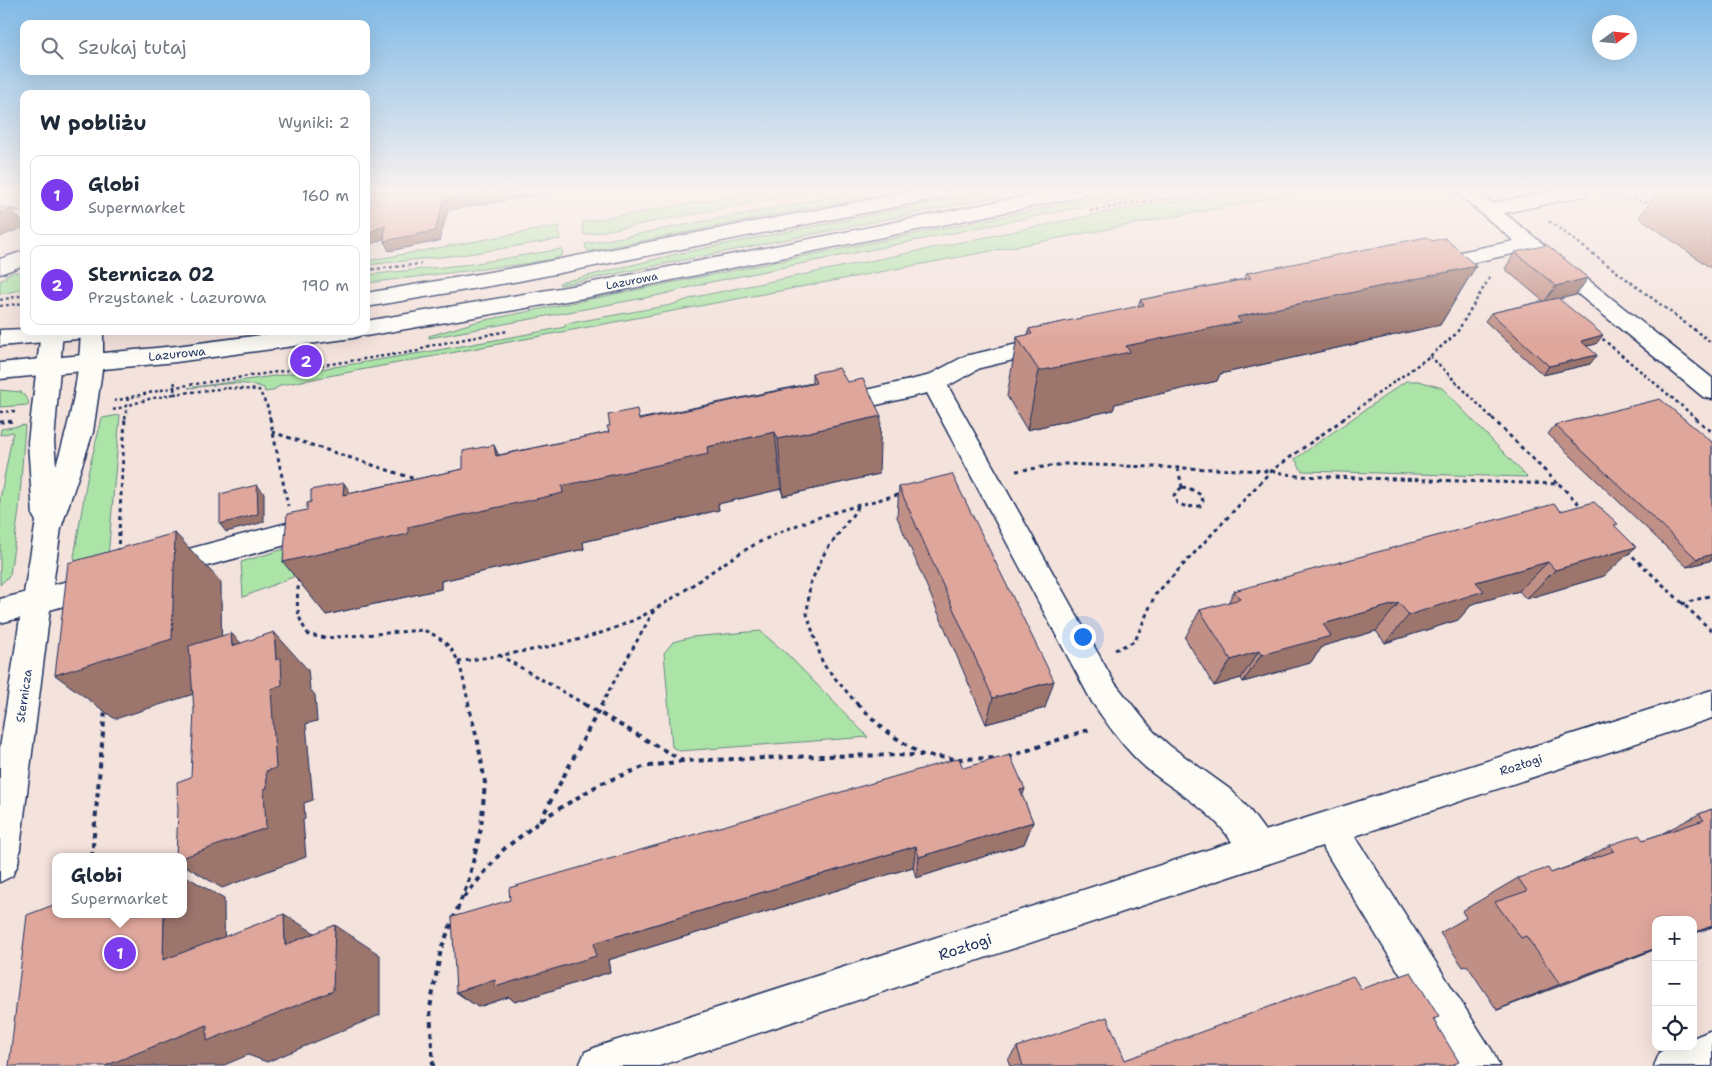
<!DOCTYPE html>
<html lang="pl">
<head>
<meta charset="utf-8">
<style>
	body { margin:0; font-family:"Shantell Sans",sans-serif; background:#f2f2f3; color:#1f2937 }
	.controls { position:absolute; right:15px; bottom:15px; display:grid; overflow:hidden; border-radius:10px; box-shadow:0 5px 20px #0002 }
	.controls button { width:45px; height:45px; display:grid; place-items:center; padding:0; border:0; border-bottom:1px solid #e0e1e3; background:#fff; color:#1f2937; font:25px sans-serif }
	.compass { position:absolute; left:1592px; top:15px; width:45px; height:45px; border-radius:50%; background:#fff; box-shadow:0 5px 20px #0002; rotate:75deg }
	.you { position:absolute; left:1082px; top:636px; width:18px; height:18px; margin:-12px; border:4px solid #fff; border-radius:50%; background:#1a73e8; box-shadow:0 0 0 8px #1a73e833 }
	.badge { display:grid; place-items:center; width:32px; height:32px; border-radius:50%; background:#7c3aed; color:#fff; font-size:16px; font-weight:700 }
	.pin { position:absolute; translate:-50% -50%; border:2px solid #fff; box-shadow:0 1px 5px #0006 }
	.popup { position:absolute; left:52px; top:853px; width:135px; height:65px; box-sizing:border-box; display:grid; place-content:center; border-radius:10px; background:#fff; filter:drop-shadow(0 1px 4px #0005); font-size:16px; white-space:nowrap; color:#747a83 }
	.popup b { font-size:19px; color:#1f2937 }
	.popup::after { content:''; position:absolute; left:50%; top:100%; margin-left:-10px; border:10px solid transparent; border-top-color:#fff }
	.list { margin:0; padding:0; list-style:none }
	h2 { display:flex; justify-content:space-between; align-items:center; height:65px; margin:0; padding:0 20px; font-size:21px }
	h2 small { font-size:16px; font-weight:400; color:#747a83 }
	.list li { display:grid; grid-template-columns:32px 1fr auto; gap:15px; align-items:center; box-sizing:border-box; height:80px; margin:0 10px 10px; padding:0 10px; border:1px solid #e0e1e3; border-radius:10px }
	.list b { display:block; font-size:19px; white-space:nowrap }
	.list p { margin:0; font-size:16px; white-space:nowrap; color:#747a83 }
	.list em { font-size:16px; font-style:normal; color:#747a83 }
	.icon { flex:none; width:28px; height:28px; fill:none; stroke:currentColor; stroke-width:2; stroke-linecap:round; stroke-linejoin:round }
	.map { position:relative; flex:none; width:1712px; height:1066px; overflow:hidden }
	.search { position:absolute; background:#fff; box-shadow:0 5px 20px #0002; left:20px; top:20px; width:350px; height:55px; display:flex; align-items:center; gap:12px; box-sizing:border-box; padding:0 18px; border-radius:10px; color:#747a83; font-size:19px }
	.panel { position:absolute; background:#fff; box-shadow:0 5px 20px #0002; left:20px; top:90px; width:350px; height:245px; border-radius:10px }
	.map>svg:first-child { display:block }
	.green { fill:#ace3a7; stroke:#648982 }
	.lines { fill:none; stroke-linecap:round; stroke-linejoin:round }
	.minor-casing { stroke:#1b2f5e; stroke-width:3 }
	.major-casing { stroke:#1b2f5e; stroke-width:3 }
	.path-far2 { stroke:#1b2f5e; stroke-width:2.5; stroke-dasharray:3 3; stroke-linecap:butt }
	.path-far1 { stroke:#1b2f5e; stroke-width:3; stroke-dasharray:4 4; stroke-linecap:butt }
	.path { stroke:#1b2f5e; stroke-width:4; stroke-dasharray:5 5; stroke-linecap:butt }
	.minor { fill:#fdfcf7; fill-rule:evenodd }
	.major { fill:#fdfcf7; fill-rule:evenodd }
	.wall { fill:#c08f86; stroke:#1b2f5e }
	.shaded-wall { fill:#9c746d; stroke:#1b2f5e }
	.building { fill:#dfa69c; stroke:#1b2f5e }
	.labels { text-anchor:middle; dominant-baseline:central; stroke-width:4; stroke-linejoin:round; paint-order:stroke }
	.far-street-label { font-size:11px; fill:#1b2f5e; stroke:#fdfcf7 }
	.street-label { font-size:12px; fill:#1b2f5e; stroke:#fdfcf7 }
	.near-street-label { font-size:15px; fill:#1b2f5e; stroke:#fdfcf7 }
</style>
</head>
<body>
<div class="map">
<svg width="1712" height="1066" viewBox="0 0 1712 1066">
	<rect width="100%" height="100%" fill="#f4e2dc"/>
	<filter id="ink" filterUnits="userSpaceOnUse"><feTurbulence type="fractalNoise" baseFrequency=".02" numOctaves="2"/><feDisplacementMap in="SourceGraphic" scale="10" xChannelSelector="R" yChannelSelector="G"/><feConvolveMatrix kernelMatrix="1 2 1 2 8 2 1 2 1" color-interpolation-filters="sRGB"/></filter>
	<g filter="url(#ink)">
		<path class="green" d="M760,192H809L584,235L582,222Z
			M859,192H893L590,251L587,250L585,244Z
			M986,192H1021L560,285L559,283L681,253Z
			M1124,192H1175L1096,204L706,283L660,295L429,338V336L476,322Z
			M1250,192H1304L281,385L272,391L265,392L264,388C242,379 212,386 188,388C315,371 440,351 565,327V324L671,305L695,297L1088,216L1134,207Z
			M559,226L560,239L468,254L366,265V261Z
			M562,249L563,254L557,258L531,263L366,283V275L471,264Z
			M13,272L24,273V289L0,294V281L6,278L5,276Z
			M1406,381H1419L1442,388L1527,477L1302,471L1295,459Z
			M0,390L21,392L28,400L29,405L0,407Z
			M120,415L107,569L78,565L74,557L88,473L102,418Z
			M25,425L19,510L10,575L0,585V499L13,432L0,435L1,429Z
			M288,548L293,550V577L243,597L241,562Z
			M760,631L787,654L868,737L680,751L672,747L664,653L673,642L692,637Z"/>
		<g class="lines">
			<g class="minor-casing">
				<path id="minor" d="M1456,192H1478L1492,203L1549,192H1588L1585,196L1504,213L1712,378V399L1703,397L1526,251L1429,272L1421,270L1418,265L1421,260L1514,241Z
					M0,208L24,212V224L0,220Z
					M24,251V265L0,274V259Z
					M41,331H63L54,442L56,465C71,421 79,377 81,331H103V363L93,432L61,528L53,585L101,572L111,576L115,584L111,592L50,610L18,864L12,876L0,882V748L20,618L0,623V599L24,593L36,521L33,516L28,442Z
					M1052,336L1060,339L1064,344L1060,349L980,368L948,386L1114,682L1154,732L1170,746L1231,790L1248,808L1265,831L1712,690V718L1355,836L1493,1052L1499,1066H1456L1322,846L659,1066H579L585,1052L599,1046L1232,842C1210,808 1175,792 1145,767C1124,748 1108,725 1092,702L927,393L835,415L826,412L823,406L826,400L835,397L927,376L965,356Z
					M321,514L331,517L335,525L331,533L162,578L152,575L148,567L152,559L162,556Z
					M1712,1030V1066H1654L1660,1052L1671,1047H1693V1038Z"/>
			</g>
			<g class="major-casing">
				<path id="major" d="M910,192H950L947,196L940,198L519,281L366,307V293L519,267Z
					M1045,192H1084L1081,196L1074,198L589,297L366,336L362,335L353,338L176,362L0,379V363L176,346L292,331H366V321L589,283Z
					M24,329V331H100L97,336L89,338L0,346V330Z"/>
			</g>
			<path class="path-far2" d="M1603,194L1653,203
				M1090,211L1134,203L1220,192
				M1549,221L1712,343
				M366,270L421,264
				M0,300L24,295
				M0,306L24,303
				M1598,335L1697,419
				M1430,356L1493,419
				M174,394L227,388L259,390L268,408L270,419
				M114,401L175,387L418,351L428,346L508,331
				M113,410L149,399L174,394L175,379
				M0,412L16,411
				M125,419L128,397
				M1343,419L1430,356L1456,334L1490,277"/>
			<path class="path-far1" d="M270,418L288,506
				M1492,418L1558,484
				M1695,418L1712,432
				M0,422L15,421
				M272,432L421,481
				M1178,468L1182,487
				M1016,471L1064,464L1271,471L1297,476L1559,484L1582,507
				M1182,487L1189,488L1201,495L1203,501L1200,506L1187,507L1177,503L1174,495Z
				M1627,551L1712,631
				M118,552L125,418
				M299,578C297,601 294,615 309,635L326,638L423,630C462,645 460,669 469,705
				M1682,604L1712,595
				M1115,650L1135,641L1155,595L1271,471L1345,418
				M499,655L586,705
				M458,662C519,652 582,645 638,618C679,598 714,567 754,545C800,520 851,507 901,494
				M601,705L656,607
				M858,705L823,664L807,614L810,584L825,552L859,506"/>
			<path class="path" d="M584,704L683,761L818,756L923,755L956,759L999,758
				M857,704L887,732L922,755
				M1008,757L1090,729
				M540,821L602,704
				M92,857L105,710
				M464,897L504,849L547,816L600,784L643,767L682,761
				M433,1066L430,1008L441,949L468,883L481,828L485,783L478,742L468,704"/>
			<use href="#minor" class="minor"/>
			<use href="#major" class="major"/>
		</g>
		<path class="wall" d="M1658,192H1712V269L1639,217Z
			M1432,241L1476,266L1440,325L1220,374L1217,381L1115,404L1113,410L1027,430L1007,396L1017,337L1028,335L1029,329L1138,307L1140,300L1244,279L1247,273Z
			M1515,252L1576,295L1559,299L1596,344L1587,346L1590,364L1543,375L1485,321L1491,313L1543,301L1505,269Z
			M812,373L879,474L783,496L781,489L718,504L719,510L583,542L584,549L441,581V589L326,615L307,510L351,493L463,469L499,455L609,432L639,419L812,383Z
			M1555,425L1712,442V560L1687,567L1548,434Z
			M899,487L1045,708L986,724L897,517Z
			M1615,527L1604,576L1526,599L1519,591L1472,604L1458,620L1385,643L1376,631L1323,646L1310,663L1243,682L1241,678L1214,686L1185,638L1200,610L1228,603L1234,591Z
			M1022,796L1033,822L1024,844L916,878L913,867L608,960L610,972L515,1002L509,997L478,1007L456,992Z
			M1712,809V927L1693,934L1656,920V949L1497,1010L1467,965L1463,967L1440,933L1466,918L1462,911L1518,878L1551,873L1578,863L1610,845L1643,840L1661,834L1699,814Z
			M1361,989L1434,1019L1450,1066H1010L1008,1060L1017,1047L1125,1060Z"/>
		<path class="shaded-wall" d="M492,192H555L448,210L439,241L389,251L384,241L444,200Z
			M12,209L24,224V227L0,237V214Z
			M385,225L389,236L366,247V234Z
			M1476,266L1440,325L1220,374L1217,381L1115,404L1113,410L1027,430L1039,371L1126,346L1237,317Z
			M1588,278L1576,295L1544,302L1556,286Z
			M1603,335L1596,344L1574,349L1581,341Z
			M1597,355L1590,364L1543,375L1549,366Z
			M881,416L879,474L783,496L778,439Z
			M775,432L781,489L718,504L719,510L583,542L584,549L441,581V589L326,615L283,562L343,495L344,483L381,539L408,527L496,456L494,445L520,502L562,486L651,466L707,447Z
			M257,485L264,493V522L226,532L220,524Z
			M175,533L221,582L222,685L115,719L55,675Z
			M1636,547L1604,576L1526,599L1555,570Z
			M1712,554V560L1687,567L1697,559Z
			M1548,562L1519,591L1472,604L1458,620L1385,643L1409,615L1476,582Z
			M1399,603L1376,631L1323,646L1310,663L1243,682L1261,655L1323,624Z
			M274,632L308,670L310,689L315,695L317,721L306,724L313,800L304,803L305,819L303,820L306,857L222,888L184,865V857L264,789L271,689L276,660Z
			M231,633L268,670L232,646Z
			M1259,651L1241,678L1214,686L1231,660Z
			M1054,681L1045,708L986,724L993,698Z
			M1025,789L1017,812L1020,790Z
			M1033,822L1024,844L916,878L919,857Z
			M916,846L913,867L608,960L610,972L515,1002L509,997L478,1007L456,992L594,943Z
			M184,875L224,899L225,987L163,960L164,914H184Z
			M284,914L334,945L335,925L380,955V1015L267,1062L248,1055L222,1066H105L285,945Z
			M1712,926V927L1693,934V933Z
			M1656,948V949L1497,1010L1560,984Z"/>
		<path class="building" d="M366,192H492L444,200L435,231L384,241L385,225L366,234Z
			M0,207L12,209L0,214Z
			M1427,237L1432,241L1445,238L1476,266L1237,317L1241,322L1126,346L1130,352L1039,371L1017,337L1032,334L1029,329L1144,305L1140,300L1251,278L1247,273Z
			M1547,245L1588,278L1556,286L1515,252Z
			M1558,298L1603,335L1581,341L1597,355L1549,366L1491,313Z
			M839,368L847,382L863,379L881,416L778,439L775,432L707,447L708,454L562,486L563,493L408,527V534L283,562L287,514L307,510V503L311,502V490L344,483L343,495L463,469V451L494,445L496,456L609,432L607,426H610L608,415L637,409L639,420L816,383L812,373Z
			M1660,399L1712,442V554L1697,559L1555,425Z
			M952,474L1054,681L993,698L899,487Z
			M257,485L258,514L220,524V494Z
			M1594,502L1618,524L1614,525L1636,547L1555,570L1548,562L1476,582L1484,591L1409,615L1399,603L1323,624L1331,636L1261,655L1259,651L1231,660L1200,610L1240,599L1234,591L1554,504L1561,511Z
			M175,533L172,639L55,675L68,563Z
			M274,632L276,660L281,658L282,685L271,689L276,768L266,771L267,788L264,789L266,828L184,857H176L178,810L177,782L191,777L194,710L189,646L231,633L232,646Z
			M1010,755L1025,789L1020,790L1033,822L919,857L916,846L594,943L596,956L495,987V980L456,992L452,917L510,900L509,888L959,758L963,768Z
			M1712,809V926L1693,933V920H1656V948L1560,984L1526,936L1521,938L1495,902L1527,891L1518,878L1548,868L1551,873L1614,851L1610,845L1639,835L1643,840L1704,820L1699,814Z
			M56,904V914H164L163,960L284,914L285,945L335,925L333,991L207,1041V1025L105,1066H9L27,915Z
			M1411,972L1439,1017L1433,1019L1459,1062L1450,1066H1023L1017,1047L1107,1017L1125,1060L1353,976L1361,989Z"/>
	</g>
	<linearGradient id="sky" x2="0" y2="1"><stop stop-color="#80bae7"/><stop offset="0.56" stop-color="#faf2ef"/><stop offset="1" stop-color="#faf2ef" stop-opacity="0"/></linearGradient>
	<rect width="1712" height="341" fill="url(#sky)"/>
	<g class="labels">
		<g class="far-street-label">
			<text transform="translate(632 281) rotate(-11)">Lazurowa</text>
		</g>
		<g class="street-label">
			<text transform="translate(177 354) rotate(-6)">Lazurowa</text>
			<text transform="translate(24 696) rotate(-82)">Sternicza</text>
			<text transform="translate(1521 765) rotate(-18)">Rozłogi</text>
		</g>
		<g class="near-street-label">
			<text transform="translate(965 947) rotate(-18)">Rozłogi</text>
		</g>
	</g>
</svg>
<div class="controls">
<button>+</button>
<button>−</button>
<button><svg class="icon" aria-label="locate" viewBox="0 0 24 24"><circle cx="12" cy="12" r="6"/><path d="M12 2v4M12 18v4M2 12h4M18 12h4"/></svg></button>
</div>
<svg class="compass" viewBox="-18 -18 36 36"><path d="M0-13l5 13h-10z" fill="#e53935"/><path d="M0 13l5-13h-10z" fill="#747a83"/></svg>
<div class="you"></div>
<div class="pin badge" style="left:120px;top:953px">1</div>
<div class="popup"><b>Globi</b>Supermarket</div>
<div class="pin badge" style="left:306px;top:361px">2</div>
<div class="search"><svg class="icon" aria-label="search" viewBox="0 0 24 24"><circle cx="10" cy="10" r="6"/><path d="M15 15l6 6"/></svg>Szukaj tutaj</div>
<section class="panel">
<h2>W pobliżu<small>Wyniki: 2</small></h2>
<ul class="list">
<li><span class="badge">1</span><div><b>Globi</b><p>Supermarket</p></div><em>160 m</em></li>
<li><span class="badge">2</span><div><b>Sternicza 02</b><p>Przystanek · Lazurowa</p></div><em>190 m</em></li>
</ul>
</section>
</div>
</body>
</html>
